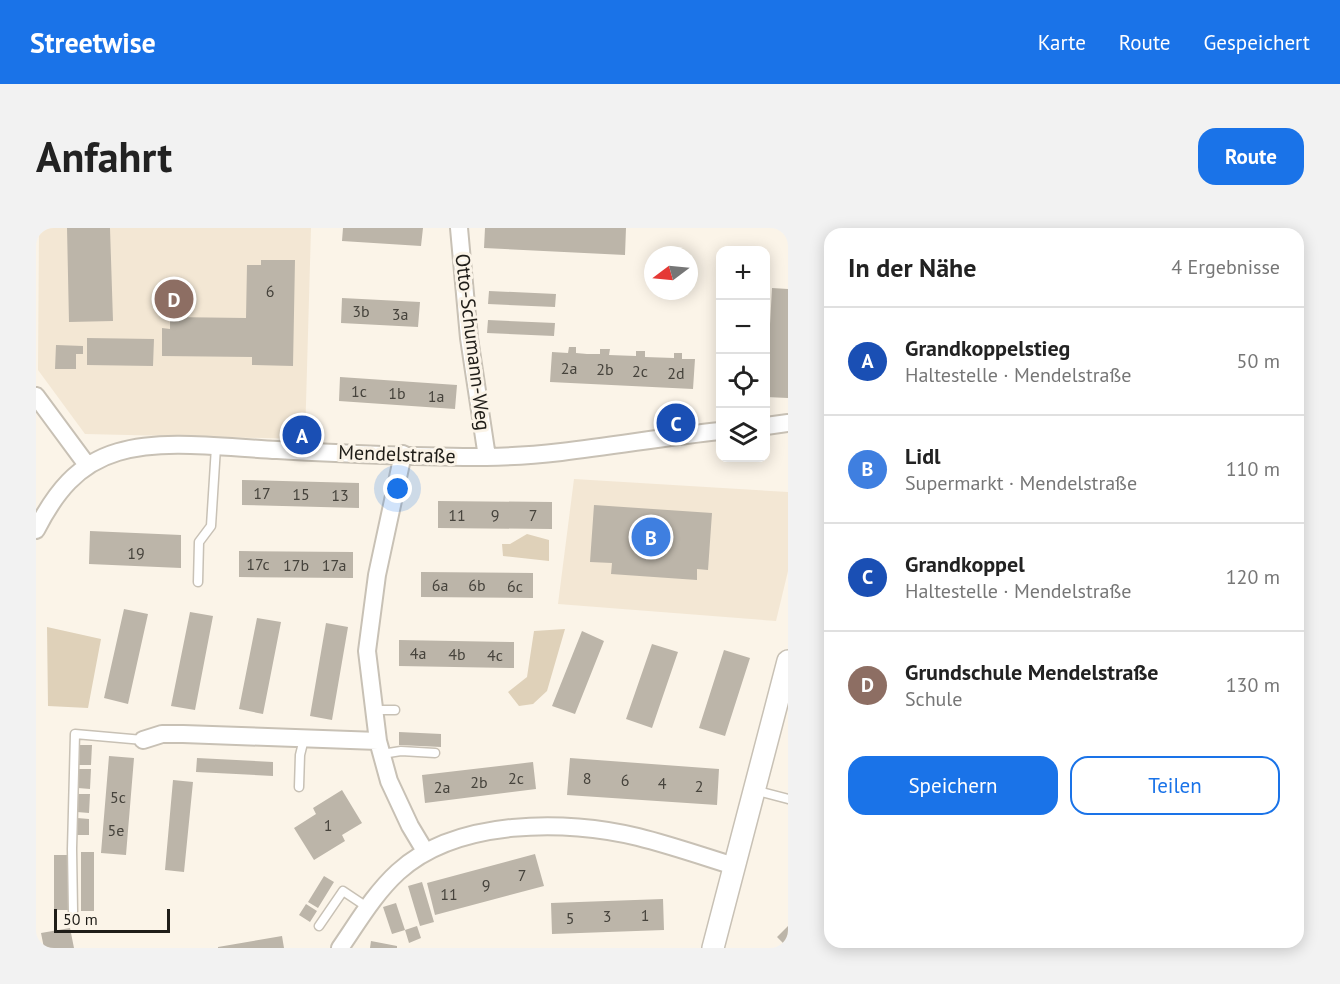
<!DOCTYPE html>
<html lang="de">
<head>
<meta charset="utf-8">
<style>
	body { margin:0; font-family:"PT Sans",sans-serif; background:#f2f2f2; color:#222 }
	.controls { position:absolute; right:18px; top:18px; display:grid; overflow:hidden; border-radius:12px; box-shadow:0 3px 15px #0003 }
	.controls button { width:54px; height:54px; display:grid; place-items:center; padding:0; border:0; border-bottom:2px solid #e0e0e0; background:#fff; color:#222; font:30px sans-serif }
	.compass { position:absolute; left:608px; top:18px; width:54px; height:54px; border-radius:50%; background:#fff; box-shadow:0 3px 15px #0003; rotate:254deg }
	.scale { position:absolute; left:18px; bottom:15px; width:116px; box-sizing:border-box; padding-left:6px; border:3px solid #1f1d18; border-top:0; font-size:16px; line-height:21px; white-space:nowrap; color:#1f1d18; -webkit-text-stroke:4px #fbf4e8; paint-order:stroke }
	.you { position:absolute; left:362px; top:261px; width:21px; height:21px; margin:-15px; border:4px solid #fff; border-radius:50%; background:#1a73e8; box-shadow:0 0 0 9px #1a73e833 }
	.badge { display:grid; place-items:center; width:39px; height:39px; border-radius:50%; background:#1a73e8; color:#fff; font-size:20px; font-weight:700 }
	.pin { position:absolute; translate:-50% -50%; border:3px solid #fff; box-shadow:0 2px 6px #0006 }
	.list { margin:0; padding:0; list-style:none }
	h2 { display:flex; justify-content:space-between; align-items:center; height:78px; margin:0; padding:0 24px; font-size:26px }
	h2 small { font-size:20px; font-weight:400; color:#767676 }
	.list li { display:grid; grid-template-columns:39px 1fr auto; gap:18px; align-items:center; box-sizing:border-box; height:108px; padding:0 24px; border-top:2px solid #e0e0e0 }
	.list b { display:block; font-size:22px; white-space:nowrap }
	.list p { margin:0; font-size:20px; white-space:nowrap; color:#767676 }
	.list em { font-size:20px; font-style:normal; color:#767676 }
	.actions { display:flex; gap:12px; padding:18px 24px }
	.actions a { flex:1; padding:14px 0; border:2px solid #1a73e8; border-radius:18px; text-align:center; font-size:21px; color:#1a73e8 }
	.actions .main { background:#1a73e8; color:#fff }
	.icon { flex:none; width:33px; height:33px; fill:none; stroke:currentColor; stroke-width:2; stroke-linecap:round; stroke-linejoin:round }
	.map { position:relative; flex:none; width:752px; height:720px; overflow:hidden; border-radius:18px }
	header { display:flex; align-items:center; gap:36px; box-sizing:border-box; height:84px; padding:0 30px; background:#1a73e8; color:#fff }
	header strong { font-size:28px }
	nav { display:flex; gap:33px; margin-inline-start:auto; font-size:21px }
	.intro { display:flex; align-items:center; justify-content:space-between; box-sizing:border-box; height:144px; padding:0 36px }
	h1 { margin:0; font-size:42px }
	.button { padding:15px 27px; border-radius:18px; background:#1a73e8; color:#fff; font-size:21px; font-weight:700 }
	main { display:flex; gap:36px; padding:0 36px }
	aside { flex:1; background:#fff; border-radius:18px; box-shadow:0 3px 15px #0003 }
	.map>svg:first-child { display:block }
	.built { fill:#f3e7d4 }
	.green { fill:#dfd1b9 }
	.building { fill:#bcb5a9 }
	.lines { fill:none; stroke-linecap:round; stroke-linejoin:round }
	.service-casing { stroke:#c8c1b5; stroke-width:11 }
	.minor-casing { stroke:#c8c1b5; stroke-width:20 }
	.tertiary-casing { stroke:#c8c1b5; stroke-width:24 }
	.service { stroke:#fff; stroke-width:8 }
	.minor { stroke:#fff; stroke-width:16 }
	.tertiary { stroke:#fff; stroke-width:21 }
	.labels { text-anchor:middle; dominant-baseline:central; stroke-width:6; stroke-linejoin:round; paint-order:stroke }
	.number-label { font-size:16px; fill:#46433c }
	.street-label { font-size:20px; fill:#1f1d18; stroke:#fbf4e8 }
</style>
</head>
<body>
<header>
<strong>Streetwise</strong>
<nav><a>Karte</a><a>Route</a><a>Gespeichert</a></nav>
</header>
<div class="intro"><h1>Anfahrt</h1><a class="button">Route</a></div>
<main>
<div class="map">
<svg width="752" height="720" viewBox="0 0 752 720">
	<rect width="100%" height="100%" fill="#fbf4e8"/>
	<path class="built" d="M3,0H275L269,211L49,206L2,142Z
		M538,251L752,264V343L740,393L522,376Z"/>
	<path class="green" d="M491,306L513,312V333L467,328L466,316H474Z
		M11,399L65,411L52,480L12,478Z
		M529,401L511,463L497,476L483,478L472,464L491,449L498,403Z"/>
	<path class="building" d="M31,0H74L77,93L33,94Z
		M307,0H387L385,18L306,13Z
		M449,0H590L589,27L448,20Z
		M225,32H259L257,138L216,137V129L126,128V100L134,101V89L210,90L211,37H225Z
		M736,60L752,61V170L730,169Z
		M453,63L520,66L519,79L452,76Z
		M306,70L384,74L382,99L305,95Z
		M452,92L519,95L518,108L451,105Z
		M51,110L118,111L117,138L51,137Z
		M20,117L47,118V126H40V141H19Z
		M533,119H540V125L551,126H564V121H574L573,127L600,128V123H609V129L638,130V125H646V131H659L657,161L514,154L516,124L532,125Z
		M304,149L421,157L419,181L303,173Z
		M206,252L323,255V280L206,277Z
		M402,273L516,274V301L402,300Z
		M558,277L676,285L672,342L661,341V352L575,346L576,335L554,334Z
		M54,303L145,307V340L53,336Z
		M203,323L317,324V350L203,349Z
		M385,344L497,345V370L385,369Z
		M88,381L112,386L92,476L68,470Z
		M154,384L177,388L159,482L135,478Z
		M221,390L245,394L227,486L203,481Z
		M290,395L312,399L296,492L274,488Z
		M546,403L568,413L539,486L516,478Z
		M363,412L478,414V440L363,438Z
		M616,416L642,424L616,500L590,491Z
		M688,422L714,430L689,508L663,500Z
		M363,504L405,506V519L363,517Z
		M44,517H56L55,537H43Z
		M73,528L98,530L90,627L65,625Z
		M161,530L237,534V548L160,544Z
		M534,530L683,541L681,577L531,567Z
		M497,534L500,561L389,575L386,547Z
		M43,541H55L54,561L42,560Z
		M137,552L157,554L148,644L129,642Z
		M306,562L326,595L306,607L309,613L278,632L258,600L280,586L277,580Z
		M42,566H54L53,585L41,584Z
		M41,590L53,591V607H40Z
		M45,624H58V683H45Z
		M499,626L508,658L399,687L391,655Z
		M18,627H32V682H18Z
		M288,648L298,654L282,680L272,674Z
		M386,654L398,694L384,698L372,658Z
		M627,671L628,702L516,706L515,675Z
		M360,675L369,702L356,706L347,679Z
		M270,676L281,683L274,694L263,687Z
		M381,698L385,710L373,715L369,702Z
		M752,698V720L741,709Z
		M34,700L38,720H8L5,705Z
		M246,708L248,720H182V719Z
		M335,713L361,718V720H334Z"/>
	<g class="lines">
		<g class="service-casing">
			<path id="service" d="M162,354L163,314L175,298L180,219
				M338,482H359
				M346,526L365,523L399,525
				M263,559L264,527L268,511
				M718,562L752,571
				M37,683L36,621L39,506L107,512
				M283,698L307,663L331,679"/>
		</g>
		<g class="minor-casing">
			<path id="minor" d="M423,0L433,110L451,229
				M0,168L51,237
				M730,198L752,195
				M367,226L341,347L331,423L342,513L353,553L374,598L389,623
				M0,302C19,265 41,236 82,224C128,210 193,220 241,222C310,226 380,229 450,229C529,228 606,211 684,203
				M107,512L126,506H147L342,513
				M304,720C322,694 338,666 362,644C420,591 530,591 602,609C634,617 666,628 698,638"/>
		</g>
		<g class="tertiary-casing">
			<path id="tertiary" d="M677,720L752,433"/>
		</g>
		<use href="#service" class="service"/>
		<use href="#minor" class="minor"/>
		<use href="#tertiary" class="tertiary"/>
	</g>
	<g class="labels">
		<g class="number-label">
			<text x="234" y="63">6</text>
			<text x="325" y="83">3b</text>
			<text x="364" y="86">3a</text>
			<text x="533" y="140">2a</text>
			<text x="569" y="141">2b</text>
			<text x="604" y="143">2c</text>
			<text x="640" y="145">2d</text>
			<text x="323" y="163">1c</text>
			<text x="361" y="165">1b</text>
			<text x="400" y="168">1a</text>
			<text x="226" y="265">17</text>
			<text x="265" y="266">15</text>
			<text x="304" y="267">13</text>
			<text x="421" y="287">11</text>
			<text x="459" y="287">9</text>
			<text x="497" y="287">7</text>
			<text x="100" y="325">19</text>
			<text x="222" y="336">17c</text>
			<text x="260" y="337">17b</text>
			<text x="298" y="337">17a</text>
			<text x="404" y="357">6a</text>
			<text x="441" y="357">6b</text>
			<text x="479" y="358">6c</text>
			<text x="382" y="425">4a</text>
			<text x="421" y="426">4b</text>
			<text x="459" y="427">4c</text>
			<text x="480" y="550">2c</text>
			<text x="551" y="550">8</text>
			<text x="589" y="552">6</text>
			<text x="443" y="554">2b</text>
			<text x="626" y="555">4</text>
			<text x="663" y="558">2</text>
			<text x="406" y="559">2a</text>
			<text x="82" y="569">5c</text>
			<text x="292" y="597">1</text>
			<text x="80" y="602">5e</text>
			<text x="486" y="647">7</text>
			<text x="450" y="657">9</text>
			<text x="413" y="666">11</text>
			<text x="609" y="687">1</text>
			<text x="571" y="688">3</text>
			<text x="534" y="690">5</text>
		</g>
		<g class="street-label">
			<text transform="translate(437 114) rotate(83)">Otto-Schumann-Weg</text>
			<text transform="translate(361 226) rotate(2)">Mendelstraße</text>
		</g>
	</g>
</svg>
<div class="controls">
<button>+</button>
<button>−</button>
<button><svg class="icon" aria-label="locate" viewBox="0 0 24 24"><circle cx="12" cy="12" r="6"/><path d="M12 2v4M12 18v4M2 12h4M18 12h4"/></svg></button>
<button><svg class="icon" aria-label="layers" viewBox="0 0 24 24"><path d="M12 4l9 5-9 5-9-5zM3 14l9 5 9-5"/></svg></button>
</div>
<svg class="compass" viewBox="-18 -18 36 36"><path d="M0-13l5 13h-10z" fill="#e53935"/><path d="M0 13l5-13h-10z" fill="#767676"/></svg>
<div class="scale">50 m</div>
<div class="you"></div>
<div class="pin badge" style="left:266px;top:207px;background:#1a4fb4">A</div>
<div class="pin badge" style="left:615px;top:309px;background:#3f7fe0">B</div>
<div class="pin badge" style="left:640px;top:195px;background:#1a4fb4">C</div>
<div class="pin badge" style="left:138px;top:71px;background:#8d6e63">D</div>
</div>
<aside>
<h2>In der Nähe<small>4 Ergebnisse</small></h2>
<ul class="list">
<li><span class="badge" style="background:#1a4fb4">A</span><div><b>Grandkoppelstieg</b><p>Haltestelle · Mendelstraße</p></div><em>50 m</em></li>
<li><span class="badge" style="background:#3f7fe0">B</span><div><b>Lidl</b><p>Supermarkt · Mendelstraße</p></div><em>110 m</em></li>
<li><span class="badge" style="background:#1a4fb4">C</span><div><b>Grandkoppel</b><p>Haltestelle · Mendelstraße</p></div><em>120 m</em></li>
<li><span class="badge" style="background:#8d6e63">D</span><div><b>Grundschule Mendelstraße</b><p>Schule</p></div><em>130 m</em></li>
</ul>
<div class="actions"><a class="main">Speichern</a><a>Teilen</a></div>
</aside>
</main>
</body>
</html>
